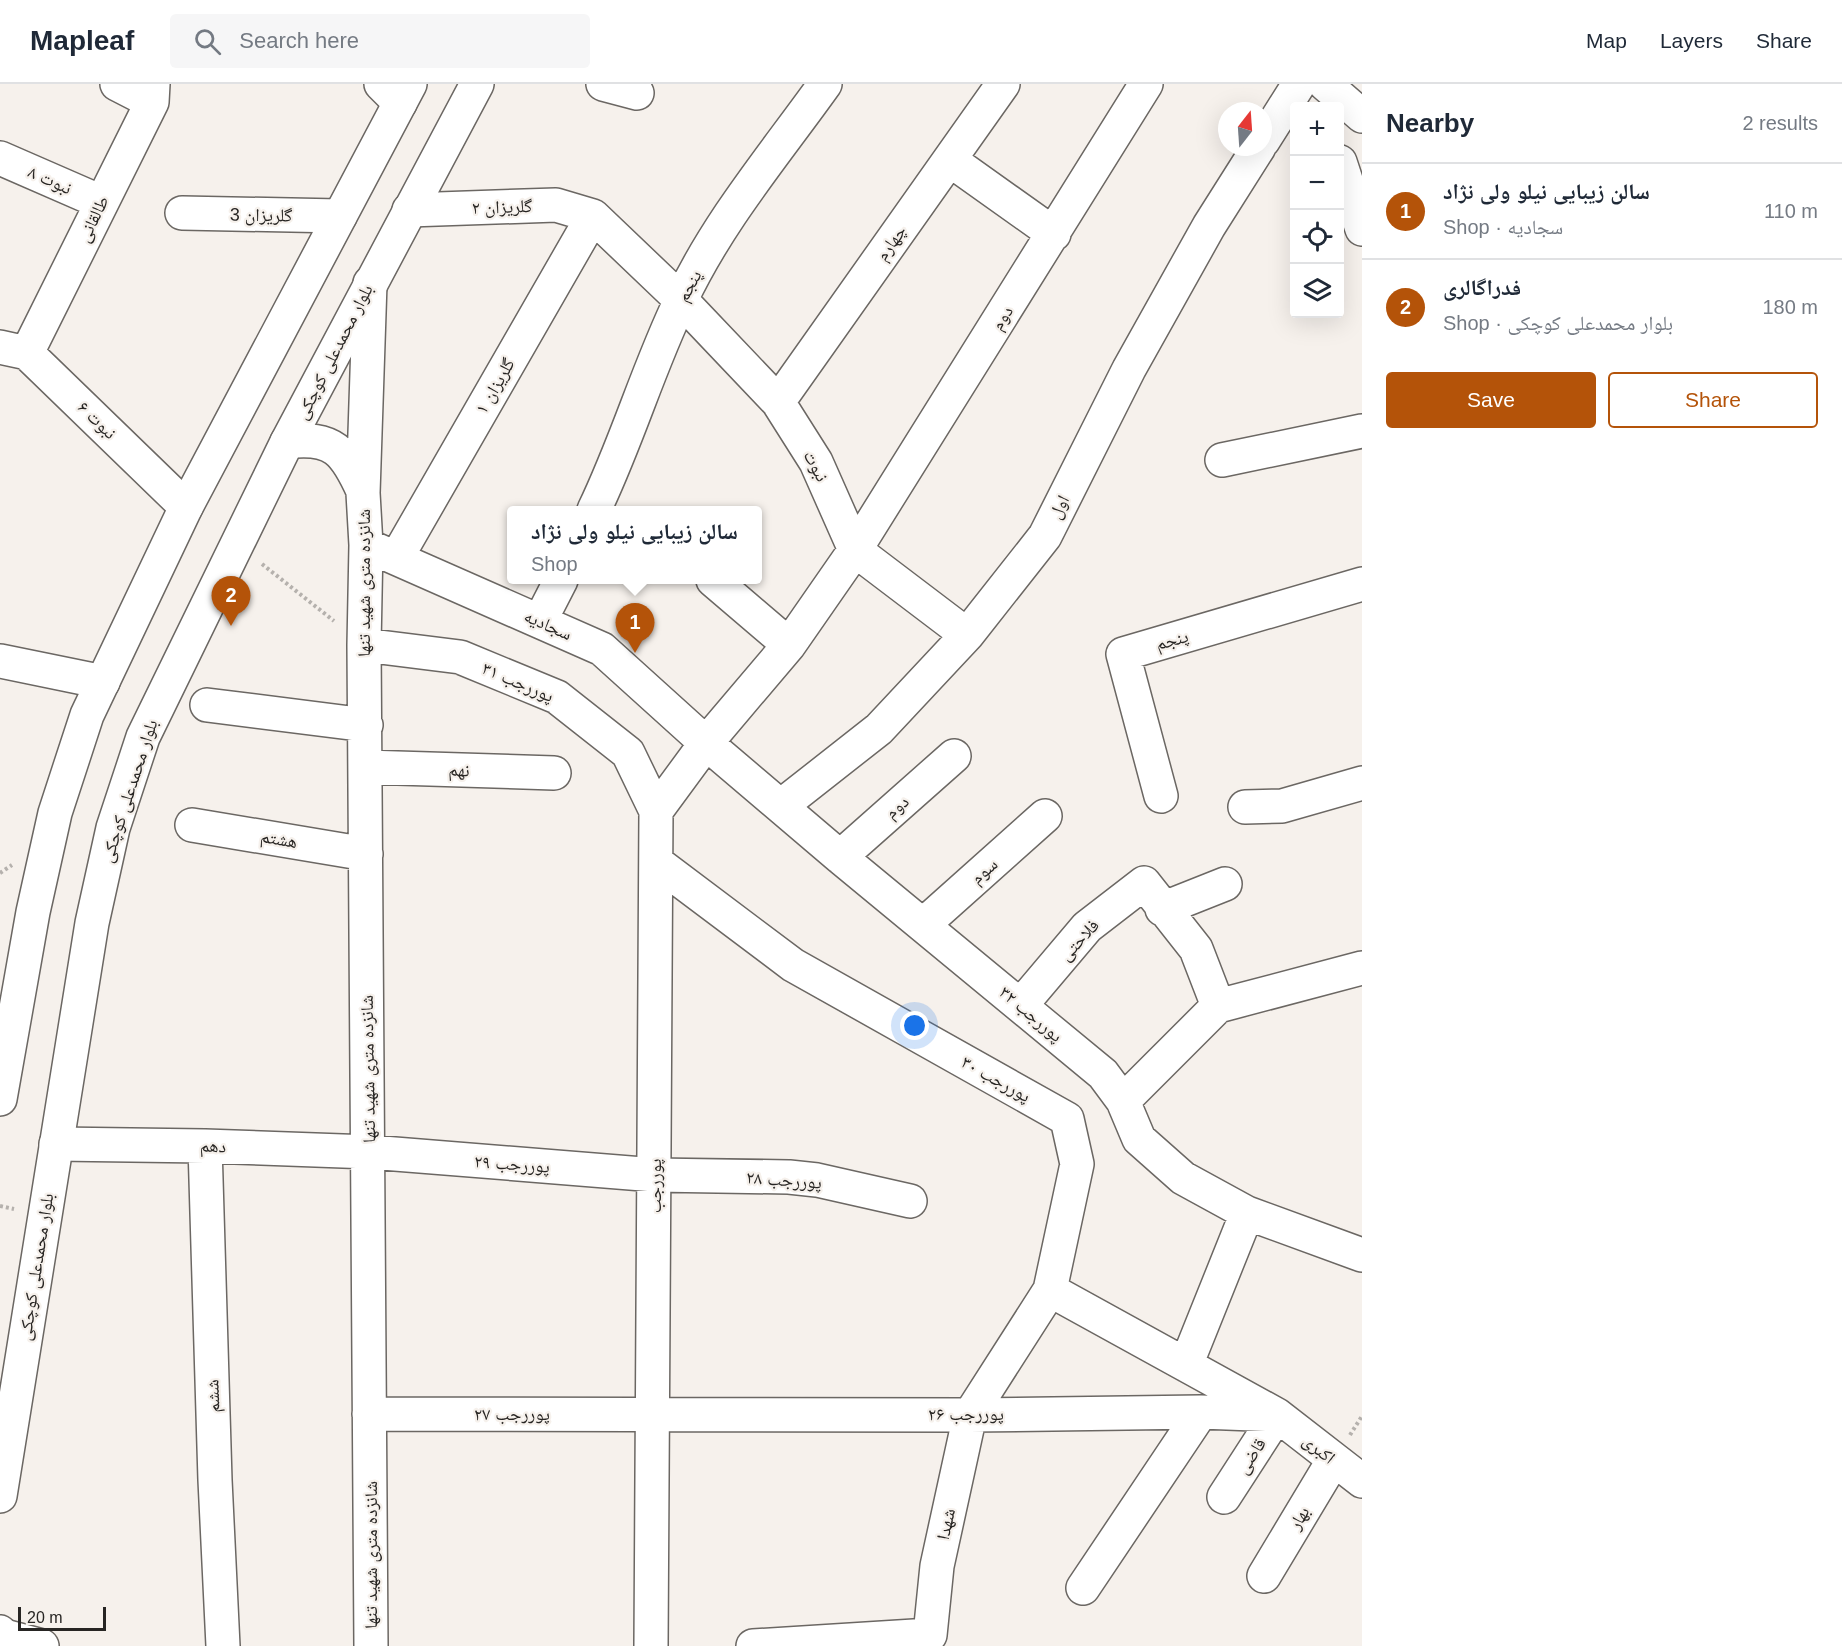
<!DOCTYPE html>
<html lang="en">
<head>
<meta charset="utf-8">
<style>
	body { margin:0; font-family:Arial,"Noto Naskh Arabic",sans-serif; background:#f6f6f7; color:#1f2937 }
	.controls { position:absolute; right:18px; top:18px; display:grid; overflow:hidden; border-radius:6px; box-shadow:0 6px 24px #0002 }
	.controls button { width:54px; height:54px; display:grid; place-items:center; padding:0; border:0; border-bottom:2px solid #e0e1e3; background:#fff; color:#1f2937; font:30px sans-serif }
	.compass { position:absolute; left:1218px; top:18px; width:54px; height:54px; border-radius:50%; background:#fff; box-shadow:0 6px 24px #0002; rotate:17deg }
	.scale { position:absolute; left:18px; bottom:15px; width:88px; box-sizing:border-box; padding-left:6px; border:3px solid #272523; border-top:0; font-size:16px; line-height:21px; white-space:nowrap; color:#272523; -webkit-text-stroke:4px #f6f1ec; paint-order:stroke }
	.you { position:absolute; left:915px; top:942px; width:21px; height:21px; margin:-15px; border:4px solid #fff; border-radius:50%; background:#1a73e8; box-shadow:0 0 0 9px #1a73e833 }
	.badge { display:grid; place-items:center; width:39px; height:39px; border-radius:50%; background:#b45309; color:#fff; font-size:20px; font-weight:700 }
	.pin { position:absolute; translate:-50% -50px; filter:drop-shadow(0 2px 3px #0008) }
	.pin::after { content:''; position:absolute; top:32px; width:21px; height:18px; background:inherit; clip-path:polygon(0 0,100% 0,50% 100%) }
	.popup { position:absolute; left:507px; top:422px; width:255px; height:78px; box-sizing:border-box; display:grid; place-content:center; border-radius:6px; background:#fff; filter:drop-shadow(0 2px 4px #0005); font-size:20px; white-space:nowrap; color:#747a83 }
	.popup b { font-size:22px; color:#1f2937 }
	.popup::after { content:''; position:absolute; left:50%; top:100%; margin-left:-12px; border:12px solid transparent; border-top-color:#fff }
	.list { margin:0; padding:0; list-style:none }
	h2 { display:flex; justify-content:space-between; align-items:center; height:78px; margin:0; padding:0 24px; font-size:26px }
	h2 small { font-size:20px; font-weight:400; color:#747a83 }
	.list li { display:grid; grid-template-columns:39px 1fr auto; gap:18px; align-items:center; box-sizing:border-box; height:96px; padding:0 24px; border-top:2px solid #e0e1e3 }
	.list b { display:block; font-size:22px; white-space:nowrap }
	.list p { margin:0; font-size:20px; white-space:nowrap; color:#747a83 }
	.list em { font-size:20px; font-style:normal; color:#747a83 }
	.actions { display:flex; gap:12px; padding:18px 24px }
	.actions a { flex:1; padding:14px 0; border:2px solid #b45309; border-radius:6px; text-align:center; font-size:21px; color:#b45309 }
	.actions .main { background:#b45309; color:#fff }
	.icon { flex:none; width:33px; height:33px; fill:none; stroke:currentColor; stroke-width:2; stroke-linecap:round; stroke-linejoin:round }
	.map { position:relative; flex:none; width:1362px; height:1562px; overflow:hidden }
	header { display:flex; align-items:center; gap:36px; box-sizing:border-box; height:84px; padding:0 30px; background:#fff; border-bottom:2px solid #e0e1e3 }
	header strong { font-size:28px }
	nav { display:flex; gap:33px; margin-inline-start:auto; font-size:21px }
	.search { width:420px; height:54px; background:#f6f6f7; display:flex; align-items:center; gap:15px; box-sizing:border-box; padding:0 21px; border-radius:6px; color:#747a83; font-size:22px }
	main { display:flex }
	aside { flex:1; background:#fff }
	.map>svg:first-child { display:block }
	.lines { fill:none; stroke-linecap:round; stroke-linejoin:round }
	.minor-casing { stroke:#6b6763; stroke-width:36 }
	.major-casing { stroke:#6b6763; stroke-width:36 }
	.path { stroke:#b5b1ad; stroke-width:4; stroke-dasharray:3 3; stroke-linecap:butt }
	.minor { stroke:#fff; stroke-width:33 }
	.major { stroke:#fff; stroke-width:33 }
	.labels { text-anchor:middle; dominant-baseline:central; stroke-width:4.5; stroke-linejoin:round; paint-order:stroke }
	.street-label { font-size:18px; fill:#272523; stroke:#f6f1ec }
</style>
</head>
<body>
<header>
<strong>Mapleaf</strong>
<div class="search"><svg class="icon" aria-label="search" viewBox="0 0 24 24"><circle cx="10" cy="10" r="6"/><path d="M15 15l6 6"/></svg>Search here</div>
<nav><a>Map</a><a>Layers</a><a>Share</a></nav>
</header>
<main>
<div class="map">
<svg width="1362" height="1562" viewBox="0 0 1362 1562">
	<rect width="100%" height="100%" fill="#f6f1ec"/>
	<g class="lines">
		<g class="minor-casing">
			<path id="minor" d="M117,0L152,18
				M381,0L400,19
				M603,0L637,9
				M1325,0L1362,32
				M1263,57L1299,0
				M0,74L101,118
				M950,76L1054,150
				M1340,78L1362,145
				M409,126L556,121L593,132L681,216L778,318L816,378L855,466L789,561L706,659L656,727L651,1562
				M182,129L340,132
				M370,199L363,409L366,461L364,561L371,1562
				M0,263L27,269L186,423
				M27,269L152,18L153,0
				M778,318L1003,0
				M287,358C333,352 345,367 363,407
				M1222,376L1362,347
				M594,426C627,358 648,284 681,216C718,137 775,70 825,0
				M366,461L602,565L706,659L840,773L1103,990L1123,1017L1139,1055L1183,1094L1247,1129L1362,1171
				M397,473L593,132
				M713,496L789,561
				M540,537L561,496
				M967,551L855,466L1146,0
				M364,561L460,573L557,613L628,669L656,727
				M0,577L103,598
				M207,621L366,641
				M365,683L554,689
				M1161,712L1123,570L1362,500
				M781,722L879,645L967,551L1045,452L1129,285L1209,142L1259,63
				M1245,723L1282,722L1362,699
				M192,741L366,770
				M840,773L954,672
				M656,778L793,881L1067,1035L1077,1080L1050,1206L970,1331L937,1482L930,1551
				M1162,825L1225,800
				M923,841L1045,732
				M1021,921L1087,843L1144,799L1196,865L1218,922L1123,1017
				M1218,922L1362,884
				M56,1060L205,1062L370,1068L655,1091L789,1093L817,1096L910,1117
				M205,1062L215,1396L223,1562
				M1050,1206L1277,1331L1362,1397
				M1186,1281L1247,1129
				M369,1330L970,1331L1201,1328L1277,1331
				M1224,1413L1277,1331
				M1264,1492L1333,1377
				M1083,1504L1201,1328
				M4,1552L42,1562
				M753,1562L930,1551"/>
		</g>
		<g class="major-casing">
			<path id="major" d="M0,1015L33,828L55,729L87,631L186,423L410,0
				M0,1412L92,839L113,744L143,653L287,358L477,0
				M0,1548L12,1562"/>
		</g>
		<path class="path" d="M262,480L334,537
			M0,789L12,781
			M0,1122L14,1125
			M1350,1351L1362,1332"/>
		<use href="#minor" class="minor"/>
		<use href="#major" class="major"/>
	</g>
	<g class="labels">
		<g class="street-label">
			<text transform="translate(50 96) rotate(24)">نبوت ۸</text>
			<text transform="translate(502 123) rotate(-2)">گلریزان ۲</text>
			<text transform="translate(261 131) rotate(1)">گلریزان 3</text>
			<text transform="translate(93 135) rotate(-64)">طالقانی</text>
			<text transform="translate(891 159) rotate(-55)">چهارم</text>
			<text transform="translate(689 202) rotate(-62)">پنجم</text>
			<text transform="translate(1002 234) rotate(-58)">دوم</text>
			<text transform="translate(334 268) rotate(-63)">بلوار محمدعلی کوچکی</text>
			<text transform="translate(495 302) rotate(-60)">گلریزان ۱</text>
			<text transform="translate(97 336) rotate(44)">نبوت ۶</text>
			<text transform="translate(816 382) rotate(62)">نبوت</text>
			<text transform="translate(1059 423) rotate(-63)">اول</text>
			<text transform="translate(364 499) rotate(-90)">شانزده متری شهید تنها</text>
			<text transform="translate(548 541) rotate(24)">سجادیه</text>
			<text transform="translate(1172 556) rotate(-16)">پنجم</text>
			<text transform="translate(518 598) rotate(23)">پوررجب ۳۱</text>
			<text transform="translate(459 686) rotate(2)">نهم</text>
			<text transform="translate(129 707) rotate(-72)">بلوار محمدعلی کوچکی</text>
			<text transform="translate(897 723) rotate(-41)">دوم</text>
			<text transform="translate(279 755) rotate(10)">هشتم</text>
			<text transform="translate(984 787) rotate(-42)">سوم</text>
			<text transform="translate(1079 856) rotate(-47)">فلاحتی</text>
			<text transform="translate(1031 930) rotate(40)">پوررجب ۳۲</text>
			<text transform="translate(368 985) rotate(-91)">شانزده متری شهید تنها</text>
			<text transform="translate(996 995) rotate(29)">پوررجب ۳۰</text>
			<text transform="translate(213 1062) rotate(2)">دهم</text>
			<text transform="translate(512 1080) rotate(4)">پوررجب ۲۹</text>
			<text transform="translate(784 1096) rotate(4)">پوررجب ۲۸</text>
			<text transform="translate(655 1102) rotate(-90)">پوررجب</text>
			<text transform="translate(36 1183) rotate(-81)">بلوار محمدعلی کوچکی</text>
			<text transform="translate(213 1312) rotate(-92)">ششم</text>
			<text x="512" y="1330">پوررجب ۲۷</text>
			<text x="966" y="1330">پوررجب ۲۶</text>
			<text transform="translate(1319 1365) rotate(39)">اکبری</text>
			<text transform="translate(1251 1372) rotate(-57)">قاضی</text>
			<text transform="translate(1299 1434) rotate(-59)">بهار</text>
			<text transform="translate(946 1440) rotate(-78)">شهدا</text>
			<text transform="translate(371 1471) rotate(-90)">شانزده متری شهید تنها</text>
		</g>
	</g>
</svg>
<div class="controls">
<button>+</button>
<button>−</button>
<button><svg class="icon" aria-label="locate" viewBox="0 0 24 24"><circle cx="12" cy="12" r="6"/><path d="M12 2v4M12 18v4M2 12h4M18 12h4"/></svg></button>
<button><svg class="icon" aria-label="layers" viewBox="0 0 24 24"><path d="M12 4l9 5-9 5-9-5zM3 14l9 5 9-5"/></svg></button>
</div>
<svg class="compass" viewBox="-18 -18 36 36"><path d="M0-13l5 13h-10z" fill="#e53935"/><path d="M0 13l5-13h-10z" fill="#747a83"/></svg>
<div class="scale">20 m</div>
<div class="you"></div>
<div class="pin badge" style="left:635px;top:569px">1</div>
<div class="popup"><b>سالن زیبایی نیلو ولی نژاد</b>Shop</div>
<div class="pin badge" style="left:231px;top:542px">2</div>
</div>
<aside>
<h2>Nearby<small>2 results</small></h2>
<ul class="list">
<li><span class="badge">1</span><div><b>سالن زیبایی نیلو ولی نژاد</b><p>Shop · سجادیه</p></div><em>110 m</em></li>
<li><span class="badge">2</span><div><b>فدراگالری</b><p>Shop · بلوار محمدعلی کوچکی</p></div><em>180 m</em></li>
</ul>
<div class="actions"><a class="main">Save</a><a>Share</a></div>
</aside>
</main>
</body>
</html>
